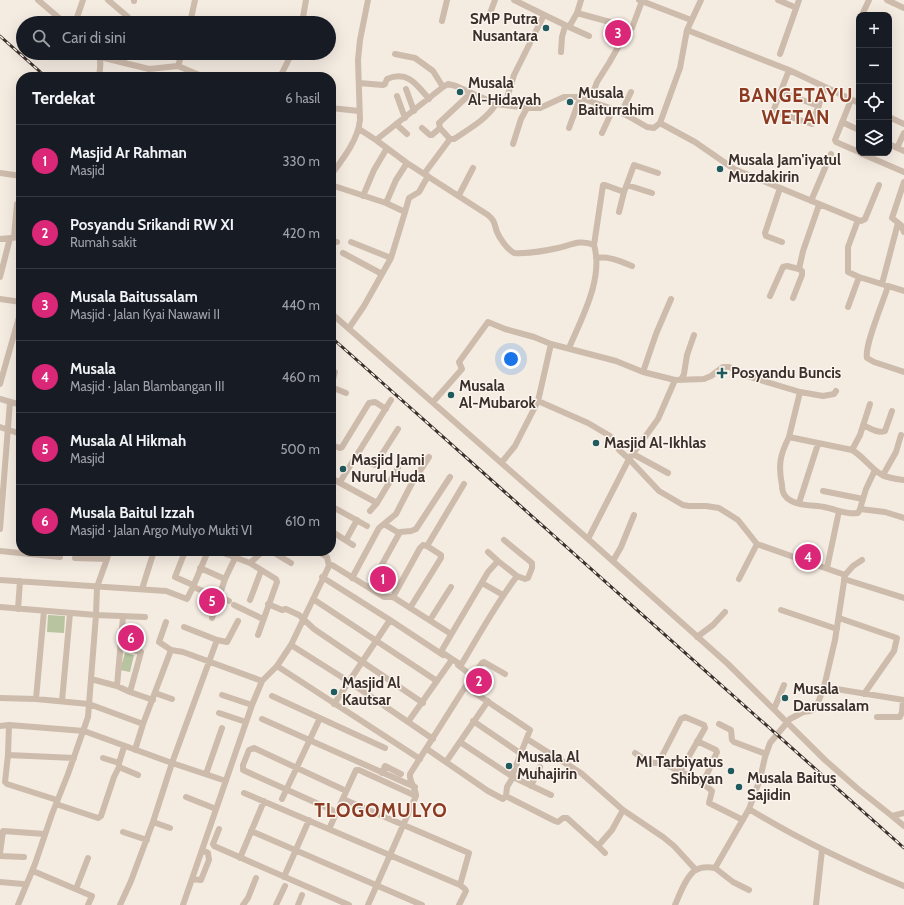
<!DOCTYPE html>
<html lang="id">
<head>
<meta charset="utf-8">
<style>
	body { margin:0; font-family:Cabin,sans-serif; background:#242831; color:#f1f3f6 }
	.controls { position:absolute; right:12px; top:12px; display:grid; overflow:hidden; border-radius:8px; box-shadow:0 4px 16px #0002 }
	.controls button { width:36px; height:36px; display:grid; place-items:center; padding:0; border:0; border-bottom:1px solid #363941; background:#171b24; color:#f1f3f6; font:20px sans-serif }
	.you { position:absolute; left:511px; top:359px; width:14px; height:14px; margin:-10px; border:3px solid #fff; border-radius:50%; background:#1a73e8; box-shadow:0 0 0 6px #1a73e833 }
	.badge { display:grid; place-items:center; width:26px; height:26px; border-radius:50%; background:#db2777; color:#fff; font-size:13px; font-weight:700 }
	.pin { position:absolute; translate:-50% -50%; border:2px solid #fff; box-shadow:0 1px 4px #0006 }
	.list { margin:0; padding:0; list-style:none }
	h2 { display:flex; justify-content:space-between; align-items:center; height:52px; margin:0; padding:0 16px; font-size:17px }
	h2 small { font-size:13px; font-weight:400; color:#9ea1a6 }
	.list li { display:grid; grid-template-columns:26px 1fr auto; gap:12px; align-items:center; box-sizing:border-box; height:72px; padding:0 16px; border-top:1px solid #363941 }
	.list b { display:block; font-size:15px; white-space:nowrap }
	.list p { margin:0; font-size:13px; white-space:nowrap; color:#9ea1a6 }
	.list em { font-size:13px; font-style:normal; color:#9ea1a6 }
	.icon { flex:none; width:22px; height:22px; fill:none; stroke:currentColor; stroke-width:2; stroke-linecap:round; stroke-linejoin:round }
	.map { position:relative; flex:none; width:904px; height:905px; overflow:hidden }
	.search { position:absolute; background:#171b24; box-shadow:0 4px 16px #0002; left:16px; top:16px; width:320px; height:44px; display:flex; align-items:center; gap:10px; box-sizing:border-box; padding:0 14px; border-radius:22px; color:#9ea1a6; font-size:15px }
	.panel { position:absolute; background:#171b24; box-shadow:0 4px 16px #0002; left:16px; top:72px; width:320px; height:484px; border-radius:16px }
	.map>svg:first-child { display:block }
	.green { fill:#b8c4a0 }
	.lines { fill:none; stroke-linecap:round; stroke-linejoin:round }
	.minor { stroke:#cdbbac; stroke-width:6 }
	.rail-casing { stroke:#3b302b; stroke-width:3 }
	.rail { stroke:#fbf5ee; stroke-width:1.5; stroke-dasharray:4.5; stroke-linecap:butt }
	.poi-dot { fill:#1f5a5e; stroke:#fbf5ee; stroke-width:1.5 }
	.labels { text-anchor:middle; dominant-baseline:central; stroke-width:3; stroke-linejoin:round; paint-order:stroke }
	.poi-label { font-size:15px; font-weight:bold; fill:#3b302b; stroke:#fbf5ee; text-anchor:start }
	.district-label { font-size:19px; font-weight:bold; letter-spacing:1px; fill:#8c3b22; stroke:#fbf5ee }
</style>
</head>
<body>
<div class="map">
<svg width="904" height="905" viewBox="0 0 904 905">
	<rect width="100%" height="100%" fill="#f4ebe1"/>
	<path class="green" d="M48,615L65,616L64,633L47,632Z
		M125,653L134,655L130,672L120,670Z"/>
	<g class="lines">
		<path class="minor" d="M38,0L65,23
			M108,0L128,17V23
			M514,0L569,27L577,13L581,0
			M639,0L691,20
			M778,0L792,6
			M887,0L904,8
			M134,1V0
			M577,13L632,28L642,1
			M862,15L869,0
			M489,16L495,0
			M442,21L447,0
			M75,23L83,0
			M190,23L195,0
			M302,23L306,0
			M569,27L589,36
			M687,30L789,70L859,103
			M561,52L562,37L565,26
			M98,53C102,60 100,69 99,77
			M395,54L415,58L433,71L443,87
			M780,54L799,0
			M100,57L149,69L178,66L204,77
			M124,63L125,53
			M178,66L182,53
			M789,70L774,109L775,112L812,124L825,88
			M280,77L292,53
			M359,83L383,85L385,84L387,79C408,70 417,85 429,99
			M406,89L414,111
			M780,92L819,106
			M471,93L439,123L440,128L450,139H454C469,129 487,119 496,104
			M397,96L405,118
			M851,100L835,140L836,142L859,152
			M590,101L597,82L609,63L629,28
			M505,104L514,75L544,15
			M331,108L359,111
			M621,113L631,92
			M889,117L904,124
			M842,122L859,130
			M660,123L695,142L734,169L858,220L861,221L865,219L879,185
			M396,124L407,134
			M422,128L430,135H432L440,128
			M569,128L580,98
			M359,129L376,140L407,163L488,215C495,221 494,223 497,232C500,239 507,249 514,253C527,254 544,251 558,248C571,245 580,239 594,245C604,279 581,319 569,348
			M602,133L613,109
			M376,140L443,87L448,84L456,86L496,104L527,108H540L564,97H578L613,109L628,116L647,127L654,128L660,123L680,68L687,30L701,0
			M513,144L521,119L527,108
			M889,144L904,151
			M897,148L904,133
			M860,153L904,172
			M0,173L21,176
			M424,174L450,139
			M331,175C343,159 358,140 360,120L358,60L360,40L368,0
			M904,182L892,218L901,225L904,232
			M331,185L386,203L405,212L409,198L419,192L428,176
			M627,185L652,193
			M780,188L765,233L766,236L782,242
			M21,195V193
			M459,195L473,168
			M363,196L374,170L387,148
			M811,201L831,154
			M386,203L396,180L407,163
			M619,212L624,192
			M858,220L848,247V272L859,277L904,291
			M14,237L17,204
			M0,239L21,237
			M331,240L337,242
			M351,242L391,258
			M594,245L603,185H605L624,192L634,165L658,173
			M343,253L382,274
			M596,258C609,256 620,261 632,266
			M0,277L10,238
			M882,284L898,223
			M888,286C884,300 864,346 867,358L874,362L904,372
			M770,296L783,267L787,266L799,269
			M793,298L802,275V271L799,269L803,251L819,205
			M0,299L21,302
			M848,307L859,277
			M331,313L588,539L728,664L825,760L858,789L892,816L904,813
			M349,328L364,306L391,258L405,212
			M331,370L335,372L331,387L346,393
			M643,372L656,334L671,299
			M681,380L684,374L687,355L694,335
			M0,384L21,310
			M800,392L789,437L852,450C863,456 870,468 882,475C888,478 897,479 904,480
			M0,399L21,405
			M538,401L588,423L610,436L619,450L629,459L659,491L683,505L689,506H706L719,508L738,520L757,544L845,575L835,640L824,687L816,708L810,711L803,712L790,719L770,743L765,757L760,779L749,809L715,868C709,867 701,867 696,870C687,874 679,896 675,905
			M433,402L462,369L459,362L488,322L505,329L534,337L551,344L616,361L643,372L675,380L704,379L711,376L723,367H729L750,377L800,392L823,396L834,394L836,391
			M863,425C870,428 878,434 885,431L892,411
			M0,427L21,434
			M789,437C780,455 778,465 782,485C782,488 783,494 786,497C794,506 813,505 824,507C836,509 846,515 858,513L860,509L866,489L875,470
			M331,445L340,448L342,447L369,403L375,402L386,409
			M852,450L860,435L870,404
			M633,454L668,473
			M357,457L375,465L398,429
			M502,462L515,446L538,401L551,344
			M883,475L896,452L901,435
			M331,478L377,503L398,468
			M340,482L391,400
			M823,491L863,499
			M799,503L818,444
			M331,506L367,526
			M860,509L885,512L904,518
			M370,511L377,503
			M384,524L399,533
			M0,529L10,402
			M331,531L353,545
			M588,539L629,459L658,419L675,380
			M346,540L357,520
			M504,540L532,563V568L528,578L525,579L517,576
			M0,551L60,557
			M218,551L250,563
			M271,551L291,563
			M317,551L327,557L329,566L332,565L384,597H393L451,634
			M488,552L498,561
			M184,554L175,577L193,585
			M107,559L109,551
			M613,561L621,547L634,515
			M200,568L225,579
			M827,568L839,511
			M845,575L853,566L862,560
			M322,577L390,620L443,655
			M352,578L379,528L396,514L412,483L429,457
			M739,579L757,544
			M844,579L904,598
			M0,580L166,591L187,599L193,587L208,551
			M482,583L503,595
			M193,587L229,601
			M369,588L400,532L411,531L416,529L450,477
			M142,589L154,551
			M393,597L420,548L423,545L427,546
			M313,599L437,681
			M250,600L261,571
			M268,604L282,610L286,609L299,615L314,629L423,703
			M234,605L263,619
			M0,607L96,615L145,617
			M410,608L441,558V555L427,546L464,484
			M18,609L20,581
			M781,610L837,629
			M212,618L225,579L235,558
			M839,618L897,638L894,651L864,694
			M430,620L451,587
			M166,622L159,642L171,650
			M184,627L217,640
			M258,635L277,582L276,579L250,563L263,551
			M697,637L713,625L725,612
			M291,645L348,681L433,739
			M120,646L141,652L130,692
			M458,665L472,676
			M277,666L420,759
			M460,666L461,665C479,635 496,604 517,576L498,561L488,572L442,650L443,653L461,665
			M91,679L117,686L130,692L153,700
			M117,686L123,617
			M466,687L530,730L512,776
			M824,687L904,700
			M155,693L172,699
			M222,695L252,705
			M272,696L385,748
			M0,698L36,699L89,704L143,724
			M36,699L44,611
			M62,701L70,613
			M334,704L390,620
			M774,709L784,685
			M219,713L246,722
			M877,717H900L902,712L903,700
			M262,719L415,787
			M473,721L520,753
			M408,722L451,661
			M719,724L731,730L732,740L734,742L766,754
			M9,725L8,755L5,782L7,784L57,800
			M0,726L9,725L84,731L172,763L226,781
			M527,739L581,773L623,810L663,837L674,846L696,870
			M697,741L716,750L717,752L703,783
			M460,742L513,777L551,795
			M427,749L488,791L503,799L506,796L507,787L513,777
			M135,750L143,724L171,650L183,652L262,681
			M635,753C643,758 651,766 661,762
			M8,755L74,758
			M103,758L119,763
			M446,762L488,701
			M119,767L138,775
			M680,772L705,728L704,725L685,717L681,719L661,758V762C678,771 698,778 712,791L709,803L743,820
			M382,773L385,766L401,774
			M206,774L222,728
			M531,786L540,767
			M244,793L460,885L465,889L466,891L459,905
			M506,796L555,821L558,822L563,818H567L598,846L605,853
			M186,797L216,809
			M282,799L320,718
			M343,799L469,853L460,885
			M56,804L98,818L101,816L114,777L119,767V763L124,747
			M749,809C798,839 850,864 904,886
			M332,810L243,770V765L249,750L254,748L342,789
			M892,816L904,826
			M170,828L153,822L172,763L217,640L227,642L238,621
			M219,829L213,844L214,846L349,905
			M329,829L356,770H359L416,796
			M251,831L422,905
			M123,832L147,840
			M598,846L612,830L623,810
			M0,853L3,831L45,834
			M0,856L24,857
			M240,858L264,801
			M715,868L733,882L749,890
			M33,871L92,896L88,905
			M284,877L309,820
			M192,879L201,880L209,860L208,853L202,850
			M0,882L23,884
			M76,889L88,858
			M18,905L35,864L52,814L68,774L88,717L96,615L97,587L107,559L75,558
			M120,905L131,881L153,822
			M183,905L252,705L262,681L277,666L291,645L329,566
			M243,905L248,898L256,878
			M276,905L285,886
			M298,905L302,895
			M368,905L416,796C416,788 409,782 410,774L472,676L482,663L484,662L505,674
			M816,905L822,850"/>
		<g class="rail-casing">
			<path id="rail" d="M0,36L46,77
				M331,337L904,848"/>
		</g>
		<use href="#rail" class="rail"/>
	</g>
	<g class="poi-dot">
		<circle cx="546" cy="28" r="4"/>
		<circle cx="460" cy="92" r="4"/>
		<circle cx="570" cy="102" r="4"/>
		<circle cx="720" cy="169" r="4"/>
		<path d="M720 367h4v4h4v4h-4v4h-4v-4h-4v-4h4z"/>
		<circle cx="451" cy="395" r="4"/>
		<circle cx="596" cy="443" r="4"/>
		<circle cx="343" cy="469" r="4"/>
		<circle cx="334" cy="692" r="4"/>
		<circle cx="785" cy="698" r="4"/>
		<circle cx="509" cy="766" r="4"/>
		<circle cx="731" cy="771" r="4"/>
		<circle cx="739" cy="787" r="4"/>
	</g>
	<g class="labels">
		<g class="poi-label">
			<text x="538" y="19" text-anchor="end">SMP Putra<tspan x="538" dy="17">Nusantara</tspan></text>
			<text x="468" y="83">Musala<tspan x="468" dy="17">Al-Hidayah</tspan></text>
			<text x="578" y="93">Musala<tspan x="578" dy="17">Baiturrahim</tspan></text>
			<text x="728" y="160">Musala Jam'iyatul<tspan x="728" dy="17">Muzdakirin</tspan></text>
			<text x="731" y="373">Posyandu Buncis</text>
			<text x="459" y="386">Musala<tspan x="459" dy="17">Al-Mubarok</tspan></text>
			<text x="604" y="443">Masjid Al-Ikhlas</text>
			<text x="351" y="460">Masjid Jami<tspan x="351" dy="17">Nurul Huda</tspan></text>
			<text x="342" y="683">Masjid Al<tspan x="342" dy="17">Kautsar</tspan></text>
			<text x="793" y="689">Musala<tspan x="793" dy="17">Darussalam</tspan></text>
			<text x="517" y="757">Musala Al<tspan x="517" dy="17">Muhajirin</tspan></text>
			<text x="723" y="762" text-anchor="end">MI Tarbiyatus<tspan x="723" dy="17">Shibyan</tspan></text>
			<text x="747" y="778">Musala Baitus<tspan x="747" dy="17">Sajidin</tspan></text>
		</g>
		<g class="district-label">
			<text x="796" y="95">BANGETAYU<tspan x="796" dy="22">WETAN</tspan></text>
			<text x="381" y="810">TLOGOMULYO</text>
		</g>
	</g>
</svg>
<div class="controls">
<button>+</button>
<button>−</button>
<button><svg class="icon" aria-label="locate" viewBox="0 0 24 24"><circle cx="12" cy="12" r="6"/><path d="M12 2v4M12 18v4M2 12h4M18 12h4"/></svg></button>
<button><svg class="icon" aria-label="layers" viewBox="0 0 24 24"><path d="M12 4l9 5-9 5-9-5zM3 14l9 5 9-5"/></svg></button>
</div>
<div class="you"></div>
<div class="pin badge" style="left:383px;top:579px">1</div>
<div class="pin badge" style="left:479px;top:681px">2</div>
<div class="pin badge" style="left:618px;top:33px">3</div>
<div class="pin badge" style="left:808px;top:557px">4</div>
<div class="pin badge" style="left:212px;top:601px">5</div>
<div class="pin badge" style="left:131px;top:638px">6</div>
<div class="search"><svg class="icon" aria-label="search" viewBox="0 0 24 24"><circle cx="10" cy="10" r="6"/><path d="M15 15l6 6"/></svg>Cari di sini</div>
<section class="panel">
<h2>Terdekat<small>6 hasil</small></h2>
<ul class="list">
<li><span class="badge">1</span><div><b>Masjid Ar Rahman</b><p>Masjid</p></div><em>330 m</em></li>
<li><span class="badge">2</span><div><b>Posyandu Srikandi RW XI</b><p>Rumah sakit</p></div><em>420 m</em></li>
<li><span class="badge">3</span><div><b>Musala Baitussalam</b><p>Masjid · Jalan Kyai Nawawi II</p></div><em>440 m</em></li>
<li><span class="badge">4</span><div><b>Musala</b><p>Masjid · Jalan Blambangan III</p></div><em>460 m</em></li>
<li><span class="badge">5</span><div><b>Musala Al Hikmah</b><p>Masjid</p></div><em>500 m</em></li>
<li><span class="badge">6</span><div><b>Musala Baitul Izzah</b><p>Masjid · Jalan Argo Mulyo Mukti VI</p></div><em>610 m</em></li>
</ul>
</section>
</div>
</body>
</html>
